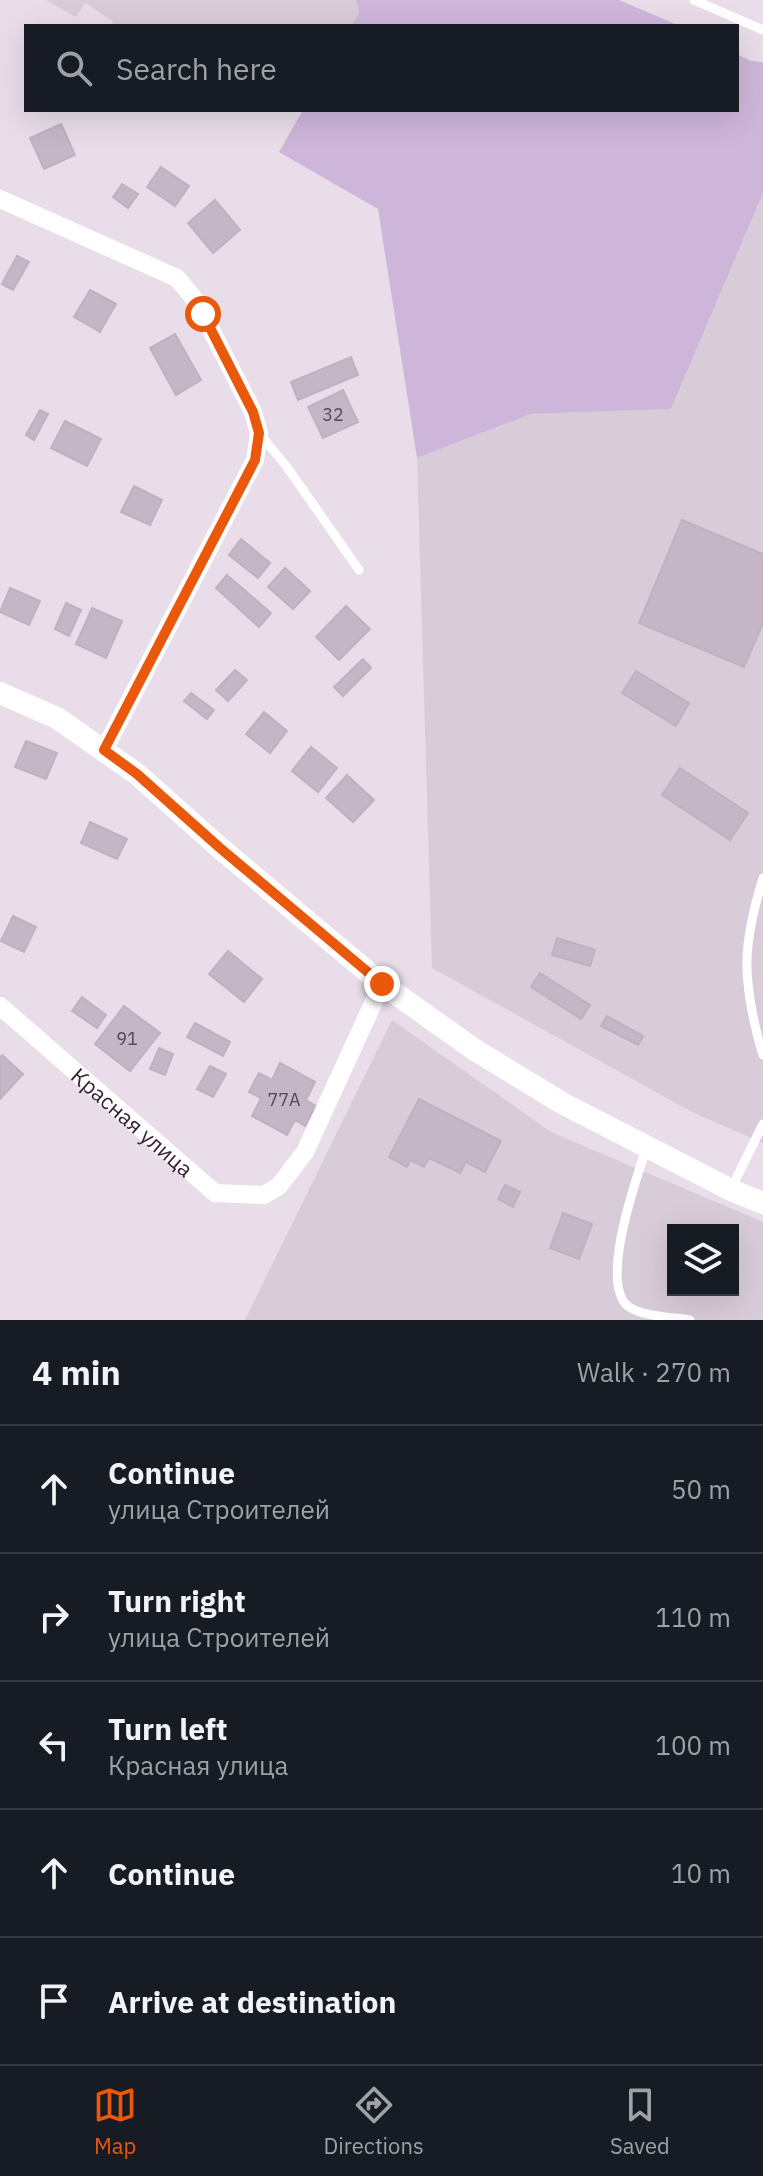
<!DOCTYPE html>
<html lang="en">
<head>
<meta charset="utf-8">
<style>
	body { margin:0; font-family:"IBM Plex Sans",sans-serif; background:#242831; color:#f1f3f6 }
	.controls { position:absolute; right:24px; bottom:24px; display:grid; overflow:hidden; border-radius:0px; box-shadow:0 8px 32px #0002 }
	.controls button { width:72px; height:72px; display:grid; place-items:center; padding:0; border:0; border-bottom:2px solid #363941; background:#171b24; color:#f1f3f6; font:40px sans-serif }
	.stop { position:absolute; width:24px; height:24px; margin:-18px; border:6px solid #ea580c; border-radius:50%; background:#fff }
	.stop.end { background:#ea580c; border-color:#fff; box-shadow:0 2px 8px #0008 }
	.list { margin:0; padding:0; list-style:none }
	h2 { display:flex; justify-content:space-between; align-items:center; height:104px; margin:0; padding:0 32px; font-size:34px }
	h2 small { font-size:26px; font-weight:400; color:#9ea1a6 }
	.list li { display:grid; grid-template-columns:52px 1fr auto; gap:24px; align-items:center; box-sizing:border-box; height:128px; padding:0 32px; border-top:2px solid #363941 }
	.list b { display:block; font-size:30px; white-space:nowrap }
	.list p { margin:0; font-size:26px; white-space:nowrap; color:#9ea1a6 }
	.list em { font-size:26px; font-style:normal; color:#9ea1a6 }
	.icon { flex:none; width:44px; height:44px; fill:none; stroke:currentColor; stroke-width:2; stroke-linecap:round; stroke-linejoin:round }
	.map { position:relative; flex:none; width:763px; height:1320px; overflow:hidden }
	.search { position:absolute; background:#171b24; box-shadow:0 8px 32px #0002; left:24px; right:24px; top:24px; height:88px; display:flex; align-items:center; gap:20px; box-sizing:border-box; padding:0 28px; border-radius:0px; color:#9ea1a6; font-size:30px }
	.sheet { height:744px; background:#171b24 }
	nav { display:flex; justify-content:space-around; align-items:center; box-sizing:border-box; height:112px; border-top:2px solid #363941; background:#171b24; font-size:22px; color:#9ea1a6 }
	nav a { display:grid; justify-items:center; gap:4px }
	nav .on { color:#ea580c }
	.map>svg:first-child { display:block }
	.built { fill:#d8ccd8; fill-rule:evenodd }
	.green { fill:#ceb6da }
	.building { fill:#c5b6c6; stroke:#c2b0c2; stroke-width:2 }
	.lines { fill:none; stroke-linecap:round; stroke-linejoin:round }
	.service { stroke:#fff; stroke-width:9 }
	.minor { stroke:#fff; stroke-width:18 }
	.secondary { stroke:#fff; stroke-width:22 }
	.route { stroke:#ea580c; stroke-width:10 }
	.labels { text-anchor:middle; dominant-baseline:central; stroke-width:8; stroke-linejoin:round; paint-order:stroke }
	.number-label { font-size:18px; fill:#5a4658 }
	.street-label { font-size:22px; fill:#372034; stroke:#f5edf6 }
</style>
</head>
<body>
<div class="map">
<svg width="763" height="1320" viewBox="0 0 763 1320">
	<rect width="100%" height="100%" fill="#e8dde9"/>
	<path class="built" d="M46,0H356L359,13L351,26H111L113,21L85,3L76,17Z
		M763,193V1143L692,1112L432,968L417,458L531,414L671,409Z
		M392,1020L551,1132L763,1222V1320H245ZM673,1230H733V1290H673Z"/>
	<path class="green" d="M356,0H619L680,26H351L359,13Z
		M737,54L751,61L763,62V193L671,409L531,414L417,458L378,209L279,152L303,110H737Z"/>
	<path class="building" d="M61,124L75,155L44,169L30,138Z
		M161,167L189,186L175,206L147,187Z
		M122,184L138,194L128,208L113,197Z
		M215,200L240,230L213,253L188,223Z
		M17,256L29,262L13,290L2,284Z
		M90,290L116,304L100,332L74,317Z
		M175,334L201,380L176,395L150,348Z
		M351,357L358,375L298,400L291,382Z
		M343,390L358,422L323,438L308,407Z
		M40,410L48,414L34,440L26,435Z
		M65,421L101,439L87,466L51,448Z
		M134,486L162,500L150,525L121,512Z
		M682,520L763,554V623L744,667L639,623Z
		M241,539L270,563L258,578L229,555Z
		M285,568L310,591L293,609L268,587Z
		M227,575L271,613L259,627L216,588Z
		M10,588L40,601L29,625L0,612Z
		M66,603L81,610L69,636L55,629Z
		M346,606L370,629L339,660L316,637Z
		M92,608L122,621L106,658L76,644Z
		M363,659L371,668L343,696L334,687Z
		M235,670L247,680L228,701L216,690Z
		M636,671L689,703L676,726L622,693Z
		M191,693L214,710L207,719L184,701Z
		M264,712L287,731L270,753L246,734Z
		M26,741L57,753L46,779L15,767Z
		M311,747L337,768L318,792L292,771Z
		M680,768L748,813L730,840L662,795Z
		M347,775L374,800L353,822L326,798Z
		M90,822L127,839L117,859L81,843Z
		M13,916L36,927L24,952L1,941Z
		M557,938L595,950L590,966L552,955Z
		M228,951L262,979L244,1002L209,974Z
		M540,973L590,1005L581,1019L531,987Z
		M82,997L106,1015L97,1028L72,1011Z
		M124,1006L160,1033L130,1071L95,1044Z
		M607,1016L643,1036L638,1045L601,1026Z
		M195,1023L230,1042L223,1056L187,1037Z
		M159,1048L173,1054L165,1075L150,1069Z
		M2,1055L23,1074L0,1099V1058Z
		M280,1063L315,1082L306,1100L316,1106L305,1126L295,1120L287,1135L252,1116L261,1098L249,1092L259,1073L272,1080Z
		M210,1066L226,1074L213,1097L197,1089Z
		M419,1099L501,1141L485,1172L466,1162L460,1173L429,1158L424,1167L410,1160L407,1167L389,1157Z
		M505,1185L520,1192L513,1207L498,1199Z
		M563,1213L592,1224L579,1259L550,1248Z"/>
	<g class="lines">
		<path class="service" d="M694,0L763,30
			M259,433L287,467L359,570
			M763,878C755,904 746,941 747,969C748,996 755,1030 763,1055
			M647,1146C637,1177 598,1285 629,1307C645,1317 672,1317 690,1320
			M731,1189L763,1124"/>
		<g class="minor">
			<path d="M0,199L177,278L192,296L203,314L253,412L259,433L255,460L104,750"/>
			<path id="s1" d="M0,1006L215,1193L264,1195L279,1186L305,1152L382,984"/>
		</g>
		<path class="secondary" d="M0,693L57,718L137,774L220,848L382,984L475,1050L562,1103L731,1190L763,1203"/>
	</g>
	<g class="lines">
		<path class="route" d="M203,314L253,412L259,433L255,460L104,750L137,774L220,848L382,984"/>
	</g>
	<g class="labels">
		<g class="number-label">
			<text x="333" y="414">32</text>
			<text x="127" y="1038">91</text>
			<text x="284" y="1099">77А</text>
		</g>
		<g class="street-label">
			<text stroke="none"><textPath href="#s1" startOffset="176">Красная улица</textPath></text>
		</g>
	</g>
</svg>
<div class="controls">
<button><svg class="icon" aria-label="layers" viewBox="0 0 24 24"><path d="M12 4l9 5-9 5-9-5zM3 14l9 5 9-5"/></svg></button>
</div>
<div class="stop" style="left:203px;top:314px"></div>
<div class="stop end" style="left:382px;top:984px"></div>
<div class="search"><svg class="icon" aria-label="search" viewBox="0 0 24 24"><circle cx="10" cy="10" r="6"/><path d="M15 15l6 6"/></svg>Search here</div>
</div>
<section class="sheet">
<h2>4 min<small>Walk · 270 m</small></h2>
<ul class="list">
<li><svg class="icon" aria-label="ahead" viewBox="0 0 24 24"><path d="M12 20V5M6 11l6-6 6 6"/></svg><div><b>Continue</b><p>улица Строителей</p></div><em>50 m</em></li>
<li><svg class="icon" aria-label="right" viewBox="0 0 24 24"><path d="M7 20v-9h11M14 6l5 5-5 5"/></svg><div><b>Turn right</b><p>улица Строителей</p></div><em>110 m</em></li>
<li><svg class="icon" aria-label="left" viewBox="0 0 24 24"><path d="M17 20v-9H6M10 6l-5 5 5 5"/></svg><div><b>Turn left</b><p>Красная улица</p></div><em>100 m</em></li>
<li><svg class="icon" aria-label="ahead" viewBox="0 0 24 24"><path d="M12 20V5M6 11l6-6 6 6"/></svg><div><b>Continue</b></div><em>10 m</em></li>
<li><svg class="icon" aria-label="arrive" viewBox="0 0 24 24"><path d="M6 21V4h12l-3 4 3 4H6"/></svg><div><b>Arrive at destination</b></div></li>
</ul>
</section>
<nav>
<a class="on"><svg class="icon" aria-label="map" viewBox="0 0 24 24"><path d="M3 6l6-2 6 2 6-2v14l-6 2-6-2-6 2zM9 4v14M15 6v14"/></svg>Map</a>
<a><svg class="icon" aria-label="directions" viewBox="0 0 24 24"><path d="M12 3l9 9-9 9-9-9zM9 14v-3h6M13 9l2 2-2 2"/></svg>Directions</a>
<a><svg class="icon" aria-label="saved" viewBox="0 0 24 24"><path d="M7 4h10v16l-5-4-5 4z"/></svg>Saved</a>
</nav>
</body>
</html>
